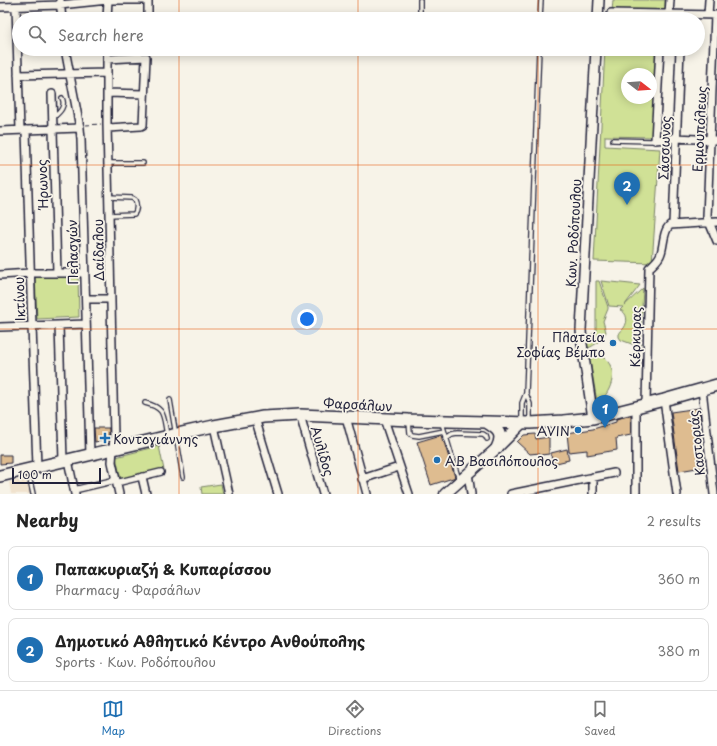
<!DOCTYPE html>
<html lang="en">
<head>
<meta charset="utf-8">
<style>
	body { margin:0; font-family:"Playpen Sans",sans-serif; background:#f2f2f2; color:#222 }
	.compass { position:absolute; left:621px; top:68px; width:36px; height:36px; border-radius:50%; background:#fff; box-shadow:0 2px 10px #0003; rotate:107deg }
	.scale { position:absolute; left:12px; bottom:10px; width:89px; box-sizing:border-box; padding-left:4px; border:2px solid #22223b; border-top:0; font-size:11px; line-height:14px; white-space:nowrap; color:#22223b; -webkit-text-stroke:3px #f7f3e8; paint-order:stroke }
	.you { position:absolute; left:307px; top:319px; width:14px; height:14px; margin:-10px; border:3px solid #fff; border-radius:50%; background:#1a73e8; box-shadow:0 0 0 6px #1a73e833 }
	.badge { display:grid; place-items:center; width:26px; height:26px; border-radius:50%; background:#1f6fb2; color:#fff; font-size:13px; font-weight:700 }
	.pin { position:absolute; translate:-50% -33px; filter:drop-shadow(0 1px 2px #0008) }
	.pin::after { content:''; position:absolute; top:21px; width:14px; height:12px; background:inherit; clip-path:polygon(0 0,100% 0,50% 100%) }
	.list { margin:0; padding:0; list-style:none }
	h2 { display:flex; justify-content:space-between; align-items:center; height:52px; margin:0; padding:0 16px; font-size:17px }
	h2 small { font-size:13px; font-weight:400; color:#767676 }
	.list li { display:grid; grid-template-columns:26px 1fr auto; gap:12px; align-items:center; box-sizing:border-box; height:64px; margin:0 8px 8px; padding:0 8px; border:1px solid #e0e0e0; border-radius:8px }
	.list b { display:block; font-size:15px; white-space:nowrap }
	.list p { margin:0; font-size:13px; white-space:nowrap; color:#767676 }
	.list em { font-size:13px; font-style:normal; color:#767676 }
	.icon { flex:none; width:22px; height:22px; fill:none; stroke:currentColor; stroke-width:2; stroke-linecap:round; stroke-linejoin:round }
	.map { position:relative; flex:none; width:717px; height:494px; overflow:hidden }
	.search { position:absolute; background:#fff; box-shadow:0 2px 10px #0003; left:12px; right:12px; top:12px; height:44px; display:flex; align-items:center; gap:10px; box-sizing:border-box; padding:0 14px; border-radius:22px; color:#767676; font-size:15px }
	.sheet { height:196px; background:#fff }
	nav { display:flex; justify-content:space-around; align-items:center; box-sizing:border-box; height:56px; border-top:1px solid #e0e0e0; background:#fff; font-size:11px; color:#767676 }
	nav a { display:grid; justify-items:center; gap:2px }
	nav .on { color:#1f6fb2 }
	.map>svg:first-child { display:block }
	.built { fill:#f0e2ce }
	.green { fill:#d0e196; stroke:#798268; fill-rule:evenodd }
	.building { fill:#debc90; stroke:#22223b }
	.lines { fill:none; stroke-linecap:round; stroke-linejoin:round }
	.service-casing { stroke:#22223b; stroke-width:6 }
	.pedestrian-casing { stroke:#22223b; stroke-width:8 }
	.minor-casing { stroke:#22223b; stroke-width:10 }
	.tertiary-casing { stroke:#22223b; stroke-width:12 }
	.secondary-casing { stroke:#22223b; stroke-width:13 }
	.primary-casing { stroke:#22223b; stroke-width:14 }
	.path { stroke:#22223b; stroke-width:1; stroke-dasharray:4 3; stroke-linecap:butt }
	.service { stroke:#f7f3e8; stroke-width:3.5 }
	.pedestrian { stroke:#f7f3e8; stroke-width:5.5 }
	.minor { stroke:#f7f3e8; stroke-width:7 }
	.tertiary { stroke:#f7f3e8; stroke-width:9 }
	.secondary { stroke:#f7f3e8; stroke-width:10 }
	.primary { stroke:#f7f3e8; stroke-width:11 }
	.grid { fill:none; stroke:#e8590c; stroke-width:1; stroke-opacity:0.55 }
	.poi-dot { fill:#1f6fb2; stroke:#f7f3e8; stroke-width:1.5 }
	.labels { text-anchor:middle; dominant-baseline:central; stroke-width:3.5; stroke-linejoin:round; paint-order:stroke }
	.street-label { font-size:13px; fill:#22223b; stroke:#f7f3e8 }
	.poi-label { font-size:13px; fill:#22223b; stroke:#f7f3e8; text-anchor:end }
</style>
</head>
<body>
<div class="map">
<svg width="717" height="494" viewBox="0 0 717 494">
	<rect width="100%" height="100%" fill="#f7f3e8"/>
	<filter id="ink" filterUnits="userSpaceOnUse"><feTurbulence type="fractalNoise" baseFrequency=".025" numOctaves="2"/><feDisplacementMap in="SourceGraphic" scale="8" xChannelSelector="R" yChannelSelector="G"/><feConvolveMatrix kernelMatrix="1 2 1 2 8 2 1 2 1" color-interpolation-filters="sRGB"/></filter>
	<g filter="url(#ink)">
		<path class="built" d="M28,478L32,494H11L9,482Z"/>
		<path class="green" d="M613,0H665V13L612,11Z
			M605,49H656L652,137L605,136V146L660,149L652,263L594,261ZM627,74H651V98H627Z
			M78,275L79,317L37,319L35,276Z
			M596,281H599L608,307V309L603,321L606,332C601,340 596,345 588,348L586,336L596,333Z
			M601,281L640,285L624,306L643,288L640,347L621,340L619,337C619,336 619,335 619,334C620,332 623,329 624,328C628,322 628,313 620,310L623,307L609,306Z
			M592,353C611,357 617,372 609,389C606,395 603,400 597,402L589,354Z
			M159,446L164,470L121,480L116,457Z
			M221,484L223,494H202L201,487Z"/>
		<path class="building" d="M699,408L700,421H696L703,467L679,471L671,412Z
			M628,416H631V435L616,438L617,450L587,455V450L569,452L567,433L593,429L616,422V419Z
			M94,428H109V439L95,442Z
			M535,434L536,439L549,437V454L541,455L540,453L530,454L517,442L524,435Z
			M441,435L443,442H444L455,477L453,478L431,485L417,442Z
			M567,449L569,460L552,464L551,453Z
			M0,455H11V463L0,464Z"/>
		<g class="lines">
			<g class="service-casing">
				<path id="service" d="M420,19V0
					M540,19L541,0
					M54,117C60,112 66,106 62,98
					M613,140L651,141L655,140
					M108,163H143
					M109,197L132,198L135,200C137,204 137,211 134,214L109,215
					M526,393L530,404V422
					M170,400L183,477
					M145,403C166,408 163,416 167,435
					M522,421V403L526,393L539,49
					M409,422L410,433L412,435L419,436L444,431
					M442,423L459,480
					M446,438L452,434L457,433L483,434L486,436L487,439
					M28,471L33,494"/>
			</g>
			<g class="pedestrian-casing">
				<path id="pedestrian" d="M116,483L161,472
					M74,490L116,480"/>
			</g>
			<g class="minor-casing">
				<path id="minor" d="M60,0L62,19
					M0,7L60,5L108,0H148
					M16,7L20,130
					M611,13L717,15
					M669,14L670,0
					M708,15L709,0
					M715,15L707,217L717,241
					M107,19L108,0
					M148,19V0
					M65,49L80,128L81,139L90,455
					M107,49V124L114,437L112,462L119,494
					M660,49L655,140L676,138L717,140
					M107,59L146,57L143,125L141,126L108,128
					M18,75L107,73
					M107,93L144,94
					M52,94L57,273
					M26,130L32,326L37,467
					M0,131L80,128
					M673,224L680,49
					M0,275L30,273H85
					M86,299H111
					M59,325L63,461
					M0,327L86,324
					M702,389L714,494
					M664,400L677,494
					M646,404L649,268C654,263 659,260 661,253C664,244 663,231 670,225L717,222
					M300,415L323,494
					M346,417L367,494
					M255,418L278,494
					M384,419L409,494
					M214,426L229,494
					M68,460L75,494
					M468,473L471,494
					M142,477L146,494
					M593,477V494
					M362,479L399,467
					M511,494L614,473
					M636,494V407"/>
			</g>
			<g class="tertiary-casing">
				<path id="tertiary" d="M598,19L599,0
					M593,418L582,344L581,330L596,49"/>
			</g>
			<g class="secondary-casing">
				<path id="secondary" d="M445,494L497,448L522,423"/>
			</g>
			<g class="primary-casing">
				<path id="primary" d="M486,422C498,429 504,434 497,448
					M0,476L177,434L214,426L263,417L300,415L346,417L409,420L530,423L564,421L593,418L664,400L717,385"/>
			</g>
			<path class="path" d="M86,125L101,124"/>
			<use href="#service" class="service"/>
			<use href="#pedestrian" class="pedestrian"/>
			<use href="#minor" class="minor"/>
			<use href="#tertiary" class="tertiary"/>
			<use href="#secondary" class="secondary"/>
			<use href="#primary" class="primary"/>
		</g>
	</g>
	<path class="grid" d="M179,0V19M358,0V19M538,0V19M179,49V494M358,49V494M538,49V494M0,165H717M0,329H717"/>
	<g class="poi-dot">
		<circle cx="613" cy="343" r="4"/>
		<circle cx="578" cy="430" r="4"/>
		<path d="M103 432h4v4h4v4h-4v4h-4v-4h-4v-4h4z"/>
		<circle cx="437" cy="460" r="4"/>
	</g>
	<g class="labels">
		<g class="street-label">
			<text transform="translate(699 129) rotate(-87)">Ερμουπόλεως</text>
			<text transform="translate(664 148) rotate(-88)">Σάσσωνος</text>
			<text transform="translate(42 184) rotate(-92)">Ήρωνος</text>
			<text transform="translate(573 233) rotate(-87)">Κων. Ροδόπουλου</text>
			<text transform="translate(98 250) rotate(-91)">Δαίδαλου</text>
			<text transform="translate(72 252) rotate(-91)">Πελασγών</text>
			<text transform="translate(19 299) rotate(-92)">Ικτίνου</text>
			<text transform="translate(635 337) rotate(-89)">Κέρκυρας</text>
			<text transform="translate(358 404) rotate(3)">Φαρσάλων</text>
			<text transform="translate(696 443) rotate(-96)">Καστοριάς</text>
			<text transform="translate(323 451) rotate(74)">Αυλίδος</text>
		</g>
		<g class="poi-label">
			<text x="605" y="336">Πλατεία<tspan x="605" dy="15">Σοφίας Βέμπο</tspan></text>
			<text x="570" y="430">AVIN</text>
			<text x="113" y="438" text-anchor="start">Κοντογιάννης</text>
			<text x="445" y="460" text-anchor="start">ΑΒ Βασιλόπουλος</text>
		</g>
	</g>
</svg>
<svg class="compass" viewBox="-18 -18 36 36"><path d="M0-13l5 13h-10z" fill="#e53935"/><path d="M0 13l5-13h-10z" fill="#767676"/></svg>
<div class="scale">100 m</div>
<div class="you"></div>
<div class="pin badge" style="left:605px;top:428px">1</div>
<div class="pin badge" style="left:627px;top:205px">2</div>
<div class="search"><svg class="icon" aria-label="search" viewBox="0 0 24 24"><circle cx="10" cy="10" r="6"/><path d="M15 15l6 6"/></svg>Search here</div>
</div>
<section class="sheet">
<h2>Nearby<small>2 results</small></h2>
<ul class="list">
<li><span class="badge">1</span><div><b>Παπακυριαζή &amp; Κυπαρίσσου</b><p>Pharmacy · Φαρσάλων</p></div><em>360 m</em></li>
<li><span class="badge">2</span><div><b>Δημοτικό Αθλητικό Κέντρο Ανθούπολης</b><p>Sports · Κων. Ροδόπουλου</p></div><em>380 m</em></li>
</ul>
</section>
<nav>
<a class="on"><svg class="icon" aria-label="map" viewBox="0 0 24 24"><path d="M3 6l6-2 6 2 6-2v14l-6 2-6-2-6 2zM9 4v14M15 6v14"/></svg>Map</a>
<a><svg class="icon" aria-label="directions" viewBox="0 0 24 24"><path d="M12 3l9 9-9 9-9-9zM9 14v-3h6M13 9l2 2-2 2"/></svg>Directions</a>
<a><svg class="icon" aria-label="saved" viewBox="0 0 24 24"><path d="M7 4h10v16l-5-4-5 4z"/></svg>Saved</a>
</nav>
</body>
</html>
